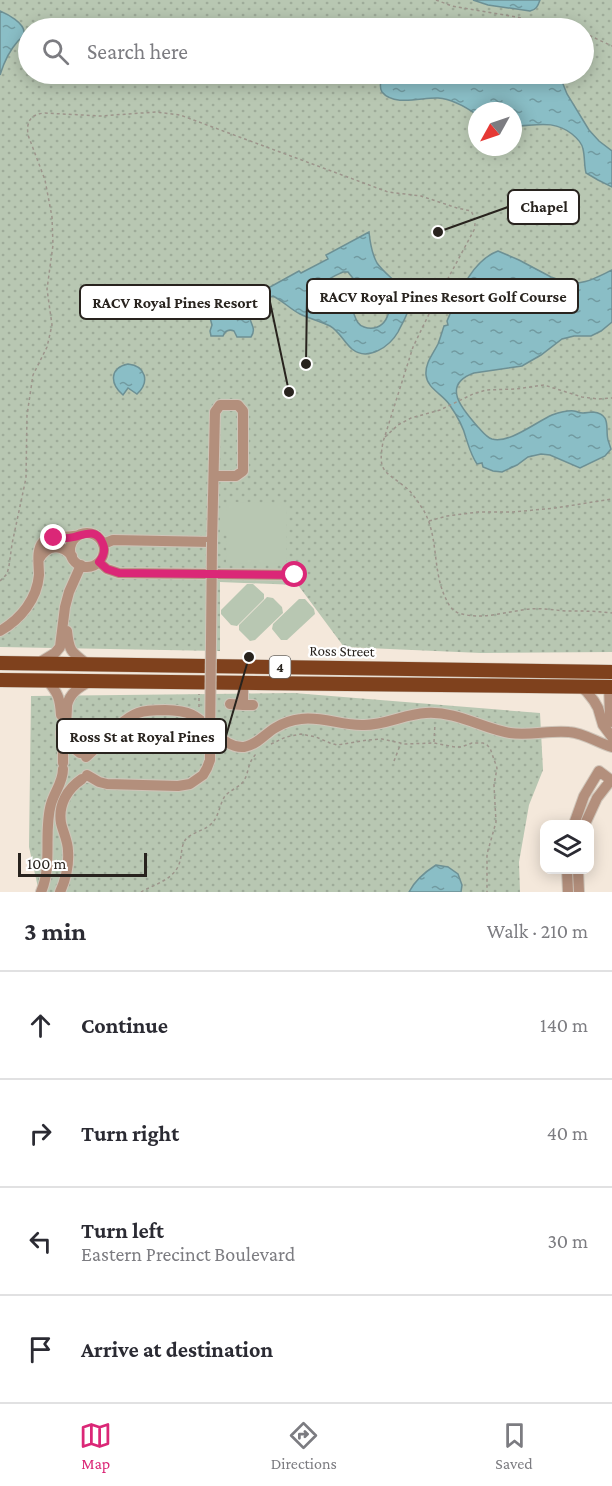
<!DOCTYPE html>
<html lang="en">
<head>
<meta charset="utf-8">
<style>
	body { margin:0; font-family:"Crimson Pro",serif; background:#f7f7f7; color:#2b2b33 }
	.controls { position:absolute; right:18px; bottom:18px; display:grid; overflow:hidden; border-radius:12px; box-shadow:0 3px 15px #0003 }
	.controls button { width:54px; height:54px; display:grid; place-items:center; padding:0; border:0; border-bottom:2px solid #e1e1e2; background:#fff; color:#2b2b33; font:30px sans-serif }
	.compass { position:absolute; left:468px; top:102px; width:54px; height:54px; border-radius:50%; background:#fff; box-shadow:0 3px 15px #0003; rotate:230deg }
	.scale { position:absolute; left:18px; bottom:15px; width:129px; box-sizing:border-box; padding-left:6px; border:3px solid #28231e; border-top:0; font-size:16px; line-height:21px; white-space:nowrap; color:#28231e; -webkit-text-stroke:4px #fff; paint-order:stroke }
	.stop { position:absolute; width:18px; height:18px; margin:-14px; border:4px solid #db2777; border-radius:50%; background:#fff }
	.stop.end { background:#db2777; border-color:#fff; box-shadow:0 2px 6px #0008 }
	.list { margin:0; padding:0; list-style:none }
	h2 { display:flex; justify-content:space-between; align-items:center; height:78px; margin:0; padding:0 24px; font-size:26px }
	h2 small { font-size:20px; font-weight:400; color:#7c7c81 }
	.list li { display:grid; grid-template-columns:39px 1fr auto; gap:18px; align-items:center; box-sizing:border-box; height:108px; padding:0 24px; border-top:2px solid #e1e1e2 }
	.list b { display:block; font-size:22px; white-space:nowrap }
	.list p { margin:0; font-size:20px; white-space:nowrap; color:#7c7c81 }
	.list em { font-size:20px; font-style:normal; color:#7c7c81 }
	.icon { flex:none; width:33px; height:33px; fill:none; stroke:currentColor; stroke-width:2; stroke-linecap:round; stroke-linejoin:round }
	.map { position:relative; flex:none; width:612px; height:892px; overflow:hidden }
	.search { position:absolute; background:#fff; box-shadow:0 3px 15px #0003; left:18px; right:18px; top:18px; height:66px; display:flex; align-items:center; gap:15px; box-sizing:border-box; padding:0 21px; border-radius:33px; color:#7c7c81; font-size:22px }
	.sheet { height:510px; background:#fff }
	nav { display:flex; justify-content:space-around; align-items:center; box-sizing:border-box; height:84px; border-top:2px solid #e1e1e2; background:#fff; font-size:16px; color:#7c7c81 }
	nav a { display:grid; justify-items:center; gap:3px }
	nav .on { color:#db2777 }
	.map>svg:first-child { display:block }
	.grass { fill:url(#grass-dots); fill-rule:evenodd }
	.garden { fill:#b8c7b2 }
	.water { fill:url(#water-ripples); stroke:#6d9094; stroke-width:1.5; fill-rule:evenodd }
	.lines { fill:none; stroke-linecap:round; stroke-linejoin:round }
	.minor-casing { stroke:#cfc5b9; stroke-width:12 }
	.major-casing { stroke:#cfc5b9; stroke-width:15 }
	.path { stroke:#9d948b; stroke-width:1.5; stroke-dasharray:3 3; stroke-linecap:butt }
	.minor { stroke:#b38f7c; stroke-width:10 }
	.major { stroke:#7f411d; stroke-width:14 }
	.minor-bridge-casing { stroke:#cfc5b9; stroke-width:12; stroke-linecap:butt }
	.minor-bridge { stroke:#b38f7c; stroke-width:10 }
	.route { stroke:#db2777; stroke-width:8 }
	.labels { text-anchor:middle; dominant-baseline:central; stroke-width:4.5; stroke-linejoin:round; paint-order:stroke }
	.shield { fill:#fff; stroke:#686562; stroke-width:1.5 }
	.shield-label { font-size:14px; font-weight:bold; fill:#28231e }
	.street-label { font-size:15px; fill:#28231e; stroke:#fff }
	.leader { fill:none; stroke:#28231e; stroke-width:2 }
	.callout-dot { fill:#28231e; stroke:#fff; stroke-width:2 }
	.callout { fill:#fff; stroke:#28231e; stroke-width:2 }
	.callout-label { font-size:16px; text-anchor:middle; font-weight:bold; fill:#28231e }
</style>
</head>
<body>
<div class="map">
<svg width="612" height="892" viewBox="0 0 612 892">
	<defs>
		<pattern id="grass-dots" width="8" height="8" patternUnits="userSpaceOnUse" patternTransform="scale(1.5)"><rect width="8" height="8" fill="#b8c7b2"/><path d="M2 2h.1M6 6h.1" fill="none" stroke="#9eab99" stroke-width="1.8" stroke-linecap="round"/></pattern>
		<pattern id="water-ripples" width="26" height="14" patternUnits="userSpaceOnUse" patternTransform="scale(1.5)"><rect width="26" height="14" fill="#8abec6"/><path d="M2 4q2-2 4 0t4 0M15 11q2-2 4 0t4 0" fill="none" stroke="#719aa0"/></pattern>
	</defs>
	<rect width="100%" height="100%" fill="#f4e8db"/>
	<path class="grass" d="M0,0H612V652L481,653L344,647L298,585L220,582V651L0,647ZM28,28H584V74H28ZM477,111H513V147H477Z
		M294,693L540,713L543,770L529,805L519,862L520,892H39L29,847L31,696Z"/>
	<path class="garden" d="M227,502L287,503L286,564L226,563L227,532H220V511H226Z
		M247,584H253L264,594V599L237,626L231,625L221,614V610Z
		M267,597L273,598L282,607L283,613L255,640L250,641L239,630V625Z
		M299,599H305L314,609L315,614L287,640H281L272,629L273,624Z"/>
	<path class="water" d="M473,0H540C538,6 536,10 530,11L488,5Z
		M0,11C7,14 25,23 24,33C23,37 21,38 18,41C9,51 4,62 0,75Z
		M382,74H559L567,94L589,130L599,141L612,151V187L598,180L586,173C584,165 585,157 583,149C582,143 577,138 572,134C553,119 535,126 513,126V111H477V115C466,107 451,99 438,98C423,97 394,107 382,92C378,86 382,80 382,74Z
		M369,232C370,242 372,254 377,263C386,276 401,283 407,298C412,310 403,321 398,332C390,346 368,362 352,349C344,342 339,331 330,326C320,321 310,319 300,314C290,309 283,301 273,296C263,299 258,309 249,315C250,324 257,328 251,337H237L234,331C229,329 225,331 223,336H211L210,331L212,325L209,314L244,294L250,298L299,271L301,273L328,259L326,255ZM343,272H348C352,277 356,283 361,285C371,289 378,287 385,296C396,311 383,334 364,327C354,324 356,312 349,306C340,298 328,299 323,288C325,279 335,276 343,272Z
		M498,251L519,260L551,277C556,278 559,281 564,282C581,287 597,277 612,270V322L601,331L591,336H574L562,339L541,355L522,366L474,373C440,385 463,410 478,427C482,431 486,437 492,439C509,444 536,422 552,415C558,413 567,410 574,411C580,412 577,413 583,413C585,413 591,412 593,412C612,414 605,429 608,440C609,443 610,446 611,449L605,456L580,468L550,455L541,454L528,457L517,465L502,472L493,471L483,467L482,463L477,464C471,455 469,447 466,438C463,426 456,414 449,404C442,394 427,388 426,375C425,363 433,354 438,344C440,339 442,332 444,326L448,325L447,321C458,296 471,261 498,251Z
		M128,364C146,366 150,382 137,394L128,388L123,395C110,384 109,368 128,364Z
		M436,865L448,867L458,874L462,885L461,892H409C415,880 425,872 436,865Z"/>
	<g class="lines">
		<g class="minor-casing">
			<path id="minor" d="M70 550a17 17 0 1 1 34 0a17 17 0 1 1-34 0Z
				M103,544L113,540L212,542L215,412L220,405H238L243,411V471L236,476H214
				M39,559C47,545 61,543 72,556
				M99,562L107,569L119,573L295,575
				M0,631C21,619 37,599 39,575C39,565 36,550 43,542C50,535 69,538 79,535
				M67,631C69,651 71,652 87,664
				M37,664L55,653L60,647L65,607L69,592L81,565
				M47,680C58,693 60,698 61,715
				M243,683V705H253
				M581,687L587,692L594,701L598,708L603,725L612,737
				M609,687L610,714L612,722
				M230,704L243,705
				M61,733L63,751V763
				M80,753C61,741 67,724 67,705C70,693 79,687 89,682
				M86,757C100,745 121,719 138,713C146,710 156,710 165,710C190,711 195,714 213,731C222,739 231,748 244,747C257,745 265,734 275,728C283,723 292,720 301,719C322,716 342,726 364,725C386,725 405,714 426,713C457,711 481,728 510,733C530,736 549,730 569,732C584,733 598,743 612,747
				M87,775L99,782L107,784L178,786L190,784L203,775L207,768L210,760V741
				M574,824L584,796L599,771L611,780L597,798L585,824
				M567,870L568,892
				M578,870L579,892
				M41,892C53,865 43,832 51,804C55,791 63,782 63,769
				M60,892C66,879 69,865 68,851C68,841 63,832 61,823C58,805 67,789 82,779"/>
		</g>
		<g class="major-casing">
			<path id="major" d="M0,663L612,672
				M0,680L612,687"/>
		</g>
		<path class="path" d="M436,0L452,6L517,17L543,24L567,28
			M584,33L612,46
			M385,437L398,425L411,418L440,410L473,394L486,390L516,389L544,385L582,397L598,399L612,398
			M429,521L447,516L478,512H513L555,508L612,499
			M0,581L7,574L9,566L12,544L26,478L27,415L33,375L47,347L52,325L47,289L53,245L52,217L45,180L28,135C26,121 31,114 45,113L100,116L156,112L180,115L388,192L421,196L457,208L471,211C475,218 476,222 474,230L430,312L413,347L383,442C378,471 383,470 404,486C413,493 418,502 424,511C439,538 432,571 446,599C449,606 454,613 462,614C484,620 508,611 530,609C542,608 554,610 566,611C582,611 597,611 612,613
			M199,707V694
			M190,725L186,733L201,740
			M434,742L435,724
			M271,744L286,737L301,734L316,737L330,743L337,745L368,740L382,739L405,744L434,743L455,747H461L472,743H483L487,745L490,748L497,768L494,785L496,822L487,854V892
			M394,761L401,743
			M141,892C155,884 176,879 180,861C182,854 181,845 186,839C193,832 203,831 210,825C219,818 219,805 225,796C230,790 238,788 243,782C250,772 246,764 257,753"/>
		<use href="#minor" class="minor"/>
		<use href="#major" class="major"/>
		<g class="minor-bridge-casing">
			<path id="minor-bridge" d="M210,741L212,542"/>
		</g>
		<use href="#minor-bridge" class="minor-bridge"/>
	</g>
	<g class="lines">
		<path class="route" d="M54,538C61,538 67,539 74,537C85,534 97,528 103,544C106,551 103,557 99,562L107,569L119,573L295,575"/>
	</g>
	<g class="labels">
		<rect class="shield" x="269.5" y="656" width="21" height="22" rx="4.5"/>
		<g class="shield-label">
			<text x="280" y="667">4</text>
		</g>
		<g class="street-label">
			<text transform="translate(342 651) rotate(1)">Ross Street</text>
		</g>
	</g>
	<path class="leader" d="M438 232L508 207M306 364L307 296M289 392L270 302M249 657L226 736"/>
	<g class="callout-dot">
		<circle cx="438" cy="232" r="6"/>
		<circle cx="306" cy="364" r="6"/>
		<circle cx="289" cy="392" r="6"/>
		<circle cx="249" cy="657" r="6"/>
	</g>
	<g class="callout">
		<rect x="508" y="190" width="71" height="34" rx="6"/>
		<rect x="307" y="279" width="271" height="34" rx="6"/>
		<rect x="80" y="285" width="190" height="34" rx="6"/>
		<rect x="57" y="719" width="169" height="34" rx="6"/>
	</g>
	<g class="callout-label">
		<text x="544" y="212">Chapel</text>
		<text x="443" y="302">RACV Royal Pines Resort Golf Course</text>
		<text x="175" y="308">RACV Royal Pines Resort</text>
		<text x="142" y="742">Ross St at Royal Pines</text>
	</g>
</svg>
<div class="controls">
<button><svg class="icon" aria-label="layers" viewBox="0 0 24 24"><path d="M12 4l9 5-9 5-9-5zM3 14l9 5 9-5"/></svg></button>
</div>
<svg class="compass" viewBox="-18 -18 36 36"><path d="M0-13l5 13h-10z" fill="#e53935"/><path d="M0 13l5-13h-10z" fill="#7c7c81"/></svg>
<div class="scale">100 m</div>
<div class="stop" style="left:295px;top:575px"></div>
<div class="stop end" style="left:54px;top:538px"></div>
<div class="search"><svg class="icon" aria-label="search" viewBox="0 0 24 24"><circle cx="10" cy="10" r="6"/><path d="M15 15l6 6"/></svg>Search here</div>
</div>
<section class="sheet">
<h2>3 min<small>Walk · 210 m</small></h2>
<ul class="list">
<li><svg class="icon" aria-label="ahead" viewBox="0 0 24 24"><path d="M12 20V5M6 11l6-6 6 6"/></svg><div><b>Continue</b></div><em>140 m</em></li>
<li><svg class="icon" aria-label="right" viewBox="0 0 24 24"><path d="M7 20v-9h11M14 6l5 5-5 5"/></svg><div><b>Turn right</b></div><em>40 m</em></li>
<li><svg class="icon" aria-label="left" viewBox="0 0 24 24"><path d="M17 20v-9H6M10 6l-5 5 5 5"/></svg><div><b>Turn left</b><p>Eastern Precinct Boulevard</p></div><em>30 m</em></li>
<li><svg class="icon" aria-label="arrive" viewBox="0 0 24 24"><path d="M6 21V4h12l-3 4 3 4H6"/></svg><div><b>Arrive at destination</b></div></li>
</ul>
</section>
<nav>
<a class="on"><svg class="icon" aria-label="map" viewBox="0 0 24 24"><path d="M3 6l6-2 6 2 6-2v14l-6 2-6-2-6 2zM9 4v14M15 6v14"/></svg>Map</a>
<a><svg class="icon" aria-label="directions" viewBox="0 0 24 24"><path d="M12 3l9 9-9 9-9-9zM9 14v-3h6M13 9l2 2-2 2"/></svg>Directions</a>
<a><svg class="icon" aria-label="saved" viewBox="0 0 24 24"><path d="M7 4h10v16l-5-4-5 4z"/></svg>Saved</a>
</nav>
</body>
</html>
